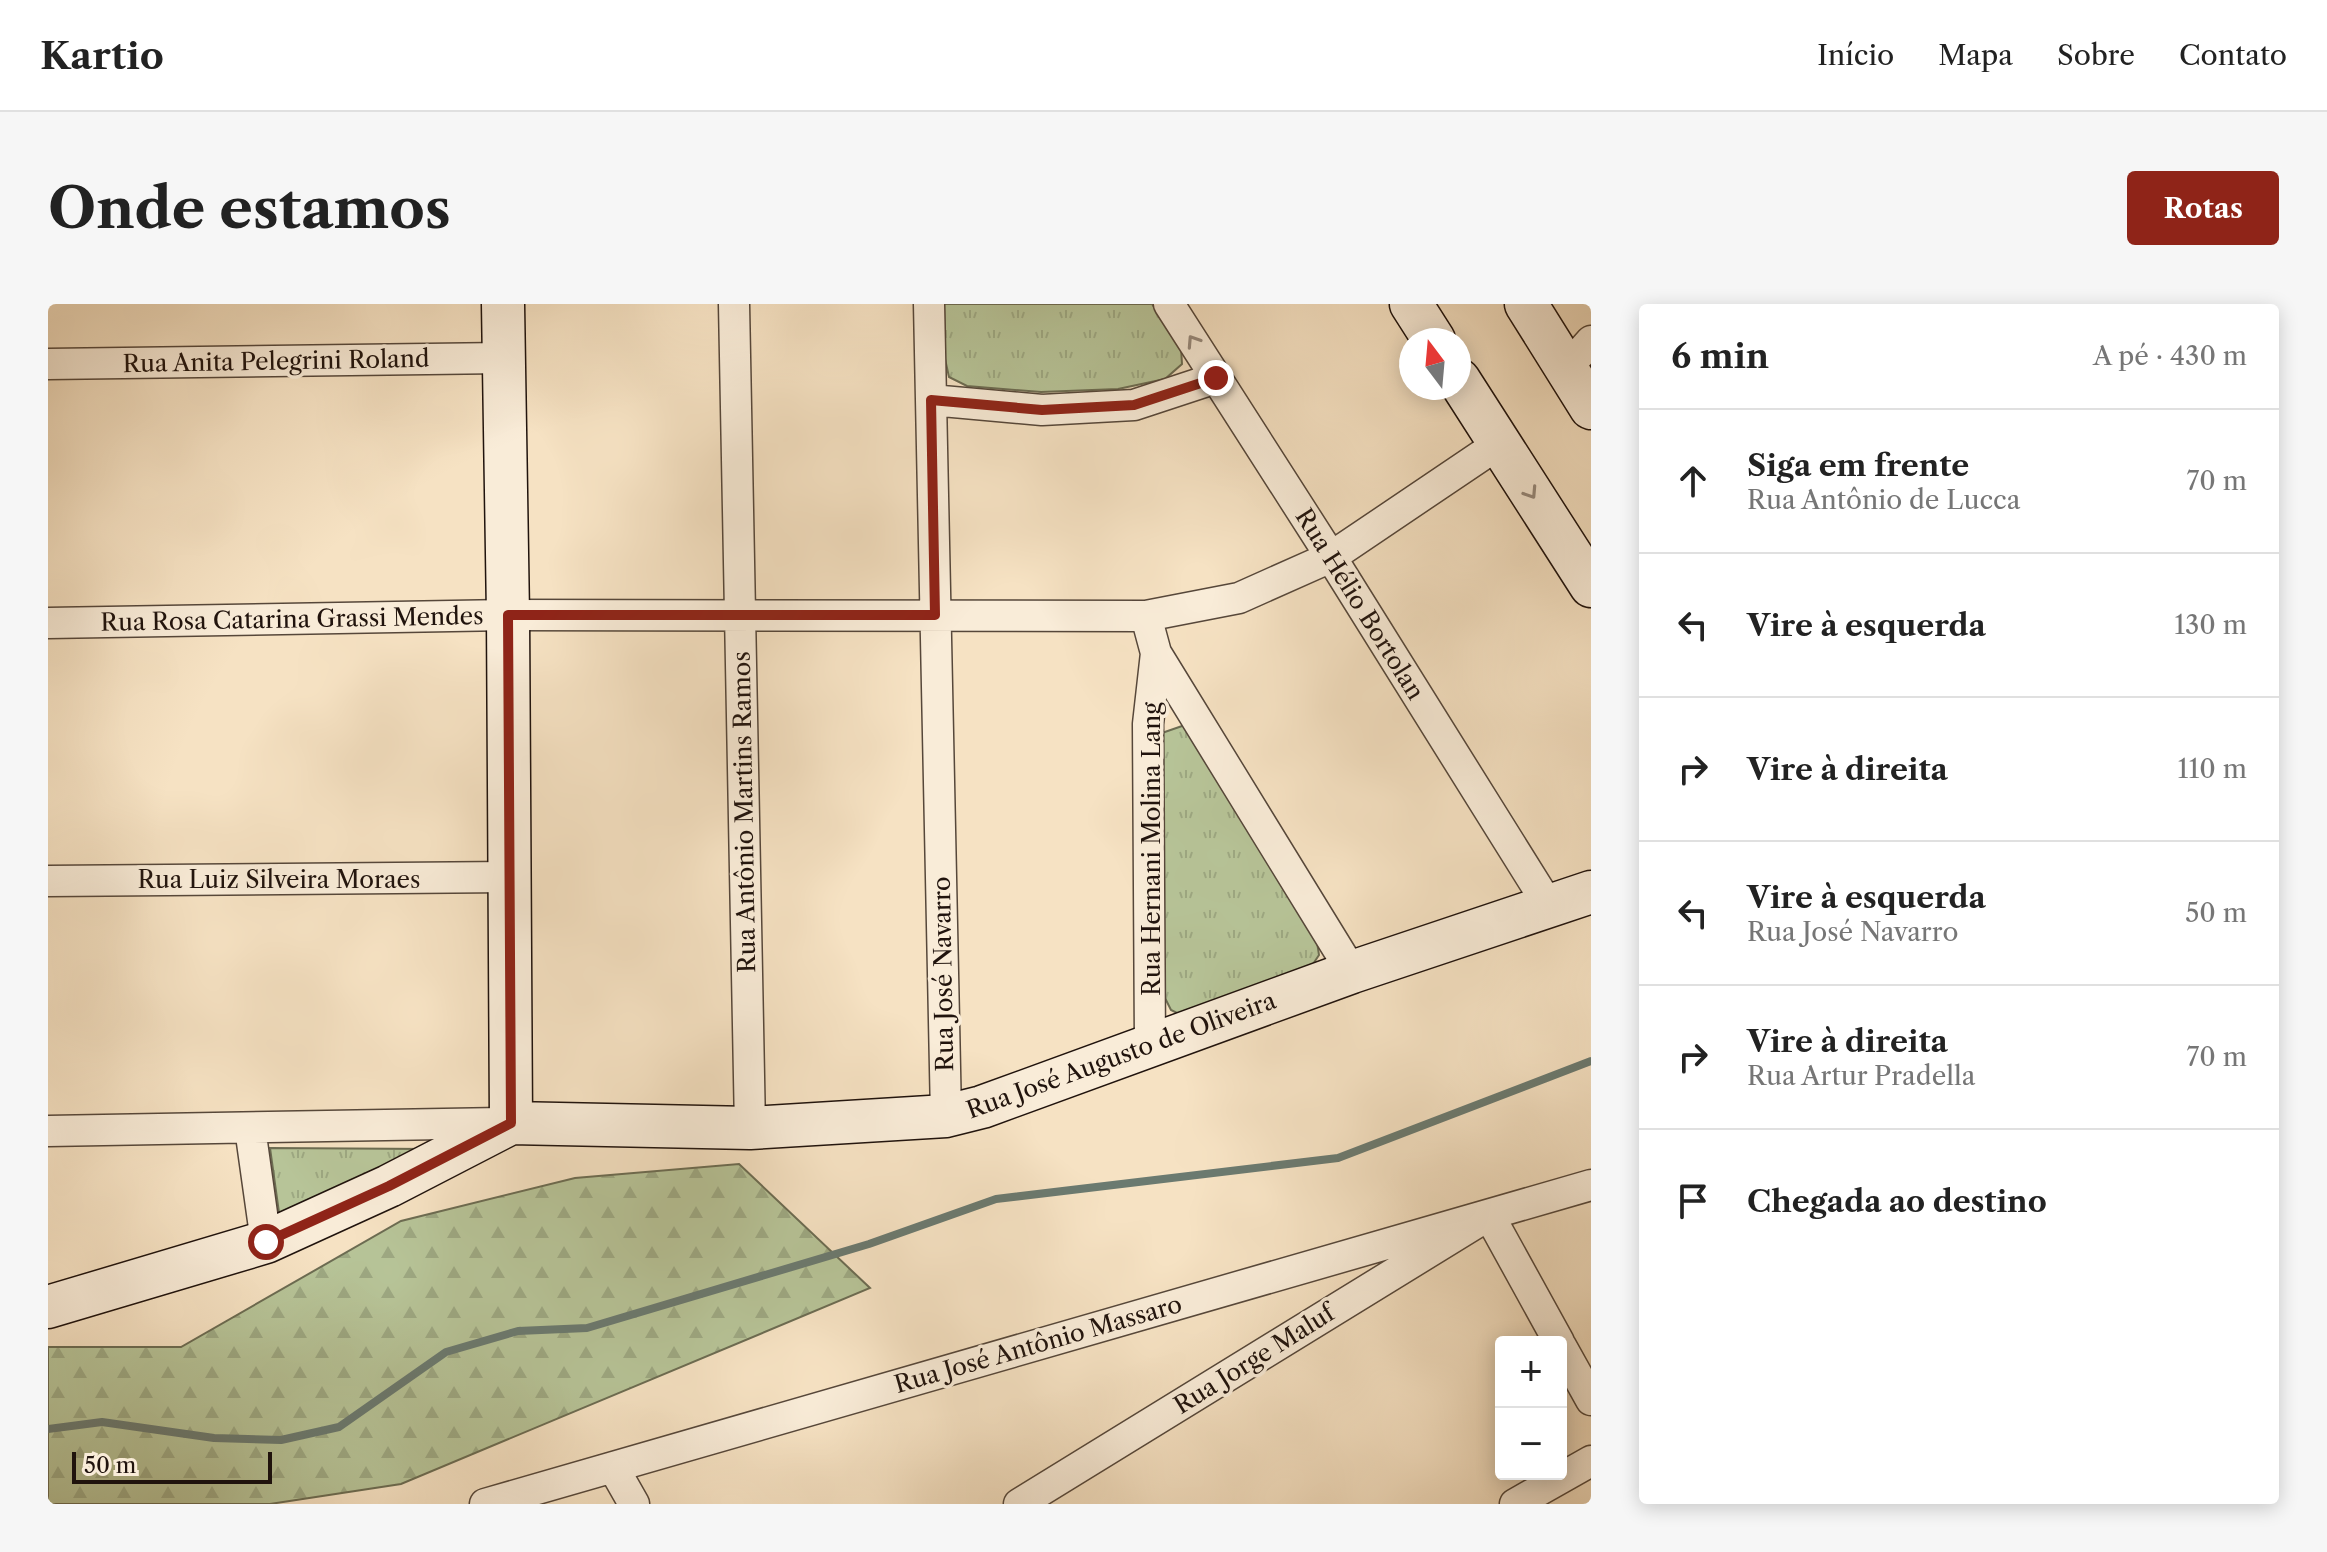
<!DOCTYPE html>
<html lang="pt">
<head>
<meta charset="utf-8">
<style>
	body { margin:0; font-family:"Libre Caslon Text",serif; background:#f6f6f6; color:#222 }
	.controls { position:absolute; right:24px; bottom:24px; display:grid; overflow:hidden; border-radius:8px; box-shadow:0 4px 20px #0003 }
	.controls button { width:72px; height:72px; display:grid; place-items:center; padding:0; border:0; border-bottom:2px solid #e0e0e0; background:#fff; color:#222; font:40px sans-serif }
	.compass { position:absolute; left:1351px; top:24px; width:72px; height:72px; border-radius:50%; background:#fff; box-shadow:0 4px 20px #0003; rotate:344deg }
	.scale { position:absolute; left:24px; bottom:20px; width:200px; box-sizing:border-box; padding-left:8px; border:4px solid #20130d; border-top:0; font-size:22px; line-height:28px; white-space:nowrap; color:#20130d; -webkit-text-stroke:6px #f9ecd8; paint-order:stroke }
	.stop { position:absolute; width:24px; height:24px; margin:-18px; border:6px solid #8f2418; border-radius:50%; background:#fff }
	.stop.end { background:#8f2418; border-color:#fff; box-shadow:0 2px 8px #0008 }
	.list { margin:0; padding:0; list-style:none }
	h2 { display:flex; justify-content:space-between; align-items:center; height:104px; margin:0; padding:0 32px; font-size:34px }
	h2 small { font-size:26px; font-weight:400; color:#767676 }
	.list li { display:grid; grid-template-columns:52px 1fr auto; gap:24px; align-items:center; box-sizing:border-box; height:144px; padding:0 32px; border-top:2px solid #e0e0e0 }
	.list b { display:block; font-size:30px; white-space:nowrap }
	.list p { margin:0; font-size:26px; white-space:nowrap; color:#767676 }
	.list em { font-size:26px; font-style:normal; color:#767676 }
	.icon { flex:none; width:44px; height:44px; fill:none; stroke:currentColor; stroke-width:2; stroke-linecap:round; stroke-linejoin:round }
	.map { position:relative; flex:none; width:1543px; height:1200px; overflow:hidden; border-radius:8px }
	header { display:flex; align-items:center; gap:48px; box-sizing:border-box; height:112px; padding:0 40px; background:#fff; border-bottom:2px solid #e0e0e0 }
	header strong { font-size:38px }
	nav { display:flex; gap:44px; margin-inline-start:auto; font-size:28px }
	.intro { display:flex; align-items:center; justify-content:space-between; box-sizing:border-box; height:192px; padding:0 48px }
	h1 { margin:0; font-size:56px }
	.button { padding:20px 36px; border-radius:8px; background:#8f2418; color:#fff; font-size:28px; font-weight:700 }
	main { display:flex; gap:48px; padding:0 48px }
	aside { flex:1; background:#fff; border-radius:8px; box-shadow:0 4px 20px #0003 }
	.map>svg:first-child { display:block }
	.grass { fill:url(#grass-tufts); stroke:#6c6c52; stroke-width:2 }
	.forest { fill:url(#forest-firs); stroke:#6c6c52; stroke-width:2 }
	.lines { fill:none; stroke-linecap:round; stroke-linejoin:round }
	.stream { stroke:#6b7a70; stroke-width:8 }
	.street-casing { stroke:#56473a; stroke-width:33 }
	.secondary-casing { stroke:#20130d; stroke-width:45 }
	.street { stroke:#f9ecd8; stroke-width:30 }
	.secondary { stroke:#f9ecd8; stroke-width:42 }
	.oneway { stroke:#978a7d }
	.route { stroke:#8f2418; stroke-width:10 }
	.labels { text-anchor:middle; dominant-baseline:central; stroke-width:7; stroke-linejoin:round; paint-order:stroke }
	.street-label { font-size:24px; fill:#20130d; stroke:#f9ecd8 }
</style>
</head>
<body>
<header>
<strong>Kartio</strong>
<nav><a>Início</a><a>Mapa</a><a>Sobre</a><a>Contato</a></nav>
</header>
<div class="intro"><h1>Onde estamos</h1><a class="button">Rotas</a></div>
<main>
<div class="map">
<svg width="1543" height="1200" viewBox="0 0 1543 1200">
	<defs>
		<pattern id="grass-tufts" width="24" height="20" patternUnits="userSpaceOnUse" patternTransform="scale(2)"><rect width="24" height="20" fill="#b7c498"/><path d="M3 7l-1-3M5 7V3M7 7l1-3M15 17l-1-3M17 17v-4M19 17l1-3" fill="none" stroke="#9da882"/></pattern>
		<pattern id="forest-firs" width="22" height="20" patternUnits="userSpaceOnUse" patternTransform="scale(2)"><rect width="22" height="20" fill="#b7c498"/><path d="M5 1l3.5 6h-7zM16 11l3.5 6h-7z" fill="#9da882"/></pattern>
	</defs>
	<rect width="100%" height="100%" fill="#f6e2c3"/>
	<filter id="stains"><feTurbulence type="fractalNoise" baseFrequency=".0025" numOctaves="4"/><feColorMatrix values="0 0 0 0 .2 0 0 0 0 .09 0 0 0 0 .02 0 0 0 .5 -.17"/></filter>
	<radialGradient id="worn" r=".72"><stop offset=".6" stop-color="#630" stop-opacity="0"/><stop offset="1" stop-color="#630" stop-opacity=".3"/></radialGradient>
	<path class="grass" d="M896,0H1104L1133,44L1134,60L1117,75L1070,85L993,88L919,82L901,73L897,55Z
		M1137,421L1268,631L1271,651L1259,669L1133,711L1123,706L1114,688L1111,430Z
		M222,844L382,845L232,916Z"/>
	<path class="forest" d="M691,860L822,984L353,1180L222,1200H0V1043H133L353,917L527,874Z"/>
	<g class="lines">
		<path class="stream" d="M0,1125L54,1118L166,1134L233,1136L291,1123L398,1048L470,1027L539,1024L821,940L948,895L1290,854L1543,757"/>
		<g class="street-casing">
			<path id="street" d="M686,0L702,824
				M881,0L898,812
				M1121,0L1283,253L1501,602
				M0,60L456,54
				M1518,65L1543,37
				M883,96L994,106L1086,101L1168,74
				M1098,312L1108,349L1304,668
				M0,319L460,311L1098,312L1191,294L1283,253L1452,139
				M0,577L461,573
				M1102,742L1100,420L1108,349
				M202,824L218,938
				M0,827L454,819
				M1513,1042L1543,1096
				M565,1163L586,1200
				M437,1200L1543,881
				M971,1200L1441,911L1511,1038
				M1467,1200L1543,1157"/>
		</g>
		<g class="secondary-casing">
			<path id="secondary" d="M455,0L460,311L463,819
				M1363,0L1386,36
				M1478,0L1543,104
				M1411,76L1543,282
				M0,1003L218,938L341,882L463,819L702,824L898,812L934,803L1304,668L1543,588"/>
		</g>
		<use href="#street" class="street"/>
		<use href="#secondary" class="secondary"/>
	</g>
	<defs><path id="oneway-chevron" d="M-2-3.5L2.5 0L-2 3.5" fill="none" stroke-width="1.6" stroke-linecap="round" stroke-linejoin="round" transform="scale(2)"/></defs>
	<g class="oneway">
		<use href="#oneway-chevron" transform="translate(1145 37) rotate(-123)"/>
		<use href="#oneway-chevron" transform="translate(1483 189) rotate(57)"/>
	</g>
	<g class="lines">
		<path class="route" d="M218,938L341,882L463,819L460,311H887L883,96L994,106L1086,101L1168,74"/>
	</g>
	<g class="labels">
		<g class="street-label">
			<text transform="translate(228 57) rotate(-1)">Rua Anita Pelegrini Roland</text>
			<text transform="translate(1312 300) rotate(58)">Rua Hélio Bortolan</text>
			<text transform="translate(244 315) rotate(-1)">Rua Rosa Catarina Grassi Mendes</text>
			<text transform="translate(696 508) rotate(-91)">Rua Antônio Martins Ramos</text>
			<text transform="translate(1103 545) rotate(-90)">Rua Hernani Molina Lang</text>
			<text x="231" y="575">Rua Luiz Silveira Moraes</text>
			<text transform="translate(895 670) rotate(-91)">Rua José Navarro</text>
			<text transform="translate(1073 751) rotate(-20)">Rua José Augusto de Oliveira</text>
			<text transform="translate(990 1040) rotate(-16)">Rua José Antônio Massaro</text>
			<text transform="translate(1206 1055) rotate(-32)">Rua Jorge Maluf</text>
		</g>
	</g>
	<rect width="100%" height="100%" filter="url(#stains)"/>
	<rect width="100%" height="100%" fill="url(#worn)"/>
</svg>
<div class="controls">
<button>+</button>
<button>−</button>
</div>
<svg class="compass" viewBox="-18 -18 36 36"><path d="M0-13l5 13h-10z" fill="#e53935"/><path d="M0 13l5-13h-10z" fill="#767676"/></svg>
<div class="scale">50 m</div>
<div class="stop" style="left:218px;top:938px"></div>
<div class="stop end" style="left:1168px;top:74px"></div>
</div>
<aside>
<h2>6 min<small>A pé · 430 m</small></h2>
<ul class="list">
<li><svg class="icon" aria-label="ahead" viewBox="0 0 24 24"><path d="M12 20V5M6 11l6-6 6 6"/></svg><div><b>Siga em frente</b><p>Rua Antônio de Lucca</p></div><em>70 m</em></li>
<li><svg class="icon" aria-label="left" viewBox="0 0 24 24"><path d="M17 20v-9H6M10 6l-5 5 5 5"/></svg><div><b>Vire à esquerda</b></div><em>130 m</em></li>
<li><svg class="icon" aria-label="right" viewBox="0 0 24 24"><path d="M7 20v-9h11M14 6l5 5-5 5"/></svg><div><b>Vire à direita</b></div><em>110 m</em></li>
<li><svg class="icon" aria-label="left" viewBox="0 0 24 24"><path d="M17 20v-9H6M10 6l-5 5 5 5"/></svg><div><b>Vire à esquerda</b><p>Rua José Navarro</p></div><em>50 m</em></li>
<li><svg class="icon" aria-label="right" viewBox="0 0 24 24"><path d="M7 20v-9h11M14 6l5 5-5 5"/></svg><div><b>Vire à direita</b><p>Rua Artur Pradella</p></div><em>70 m</em></li>
<li><svg class="icon" aria-label="arrive" viewBox="0 0 24 24"><path d="M6 21V4h12l-3 4 3 4H6"/></svg><div><b>Chegada ao destino</b></div></li>
</ul>
</aside>
</main>
</body>
</html>
